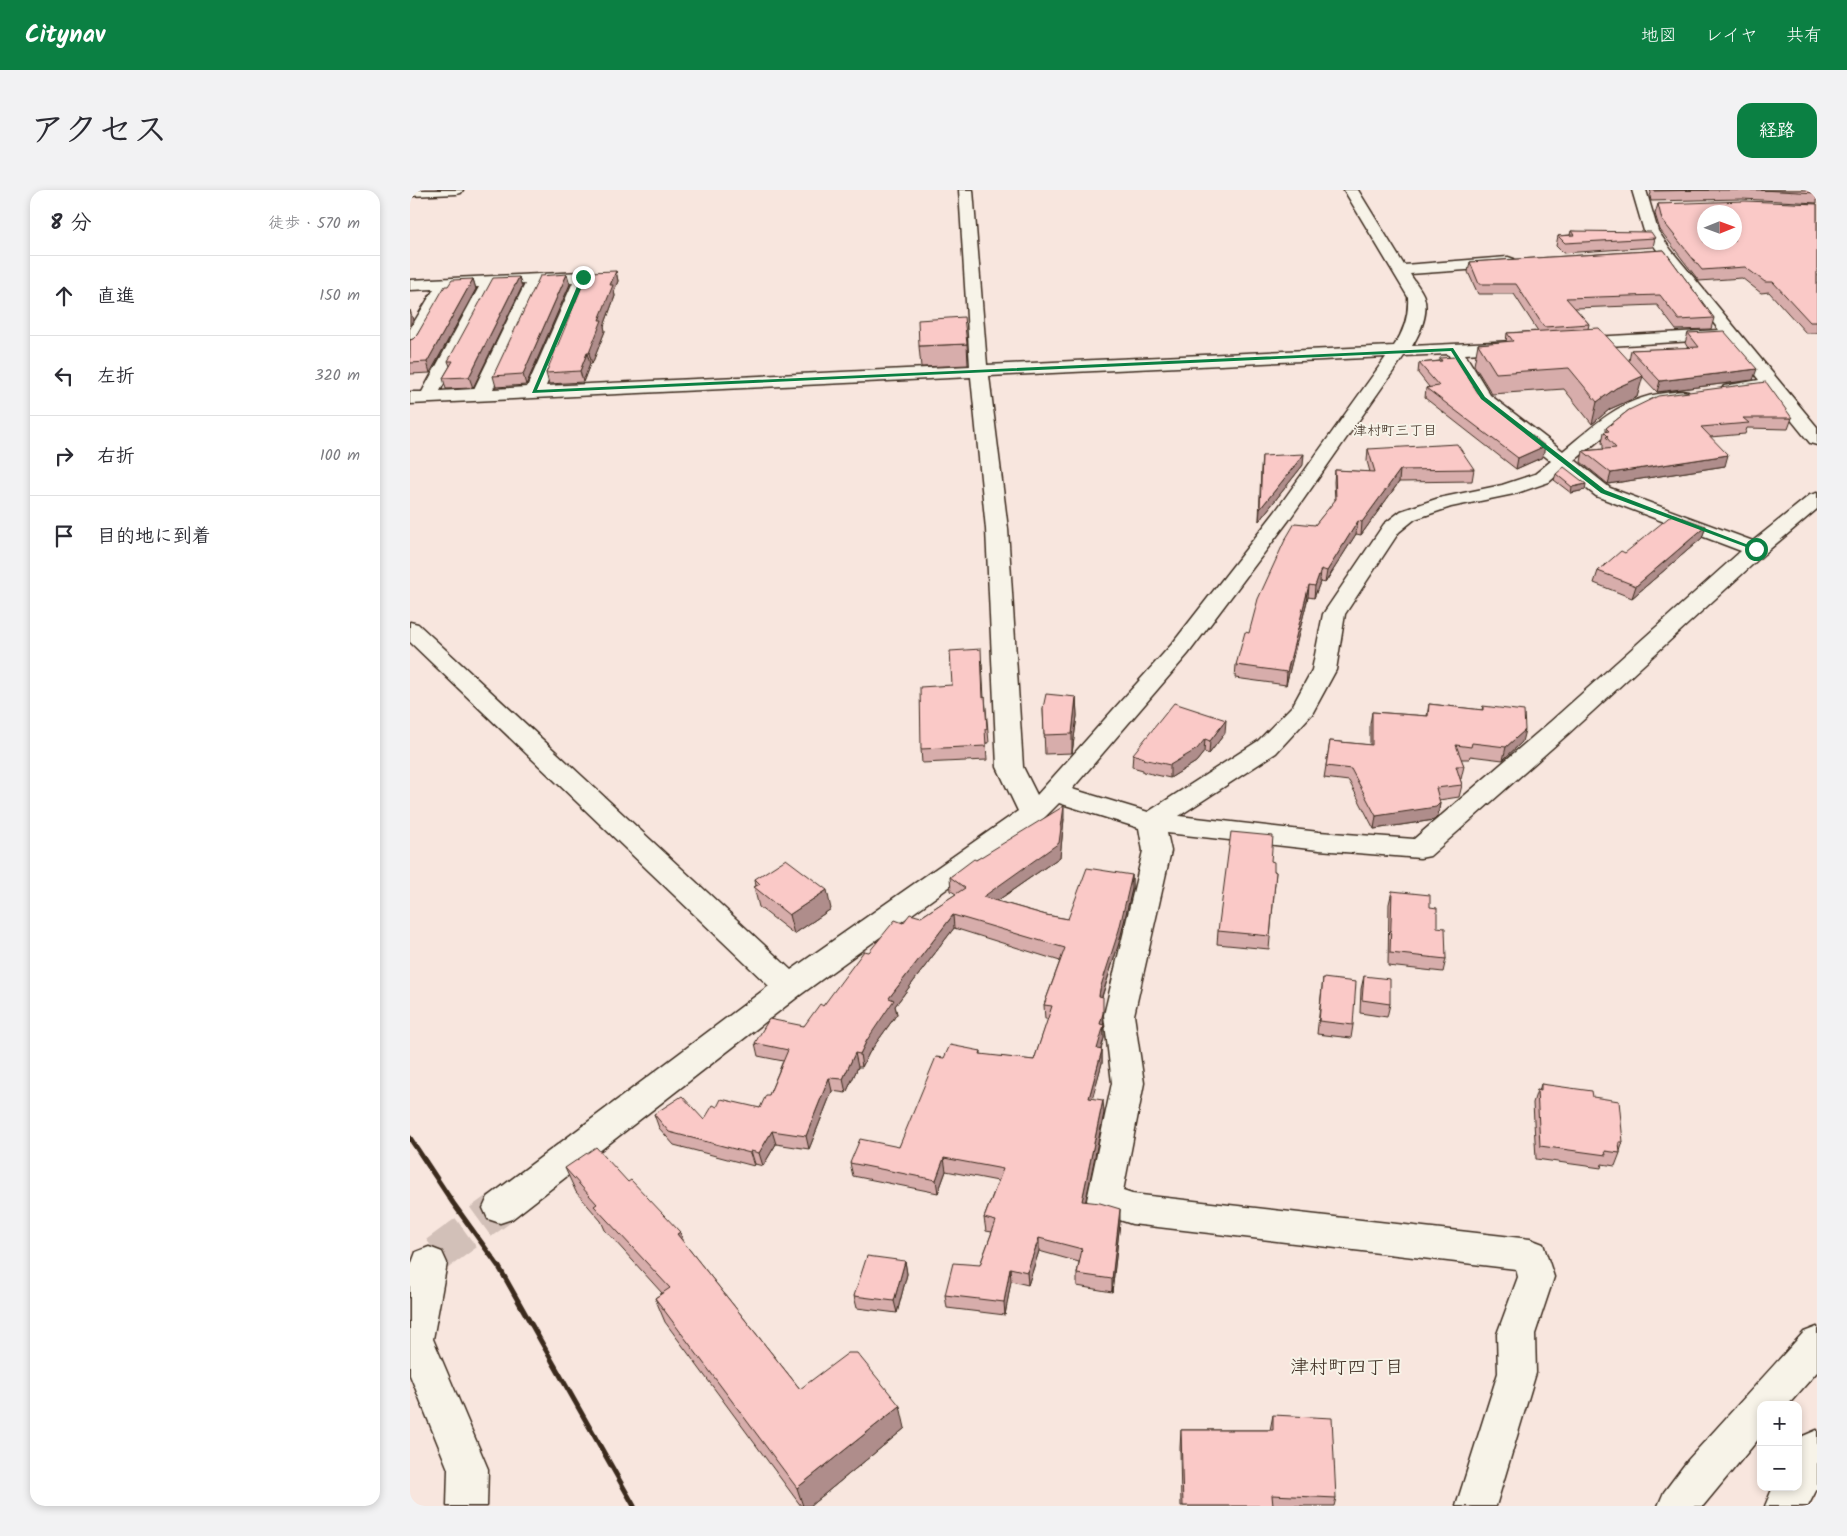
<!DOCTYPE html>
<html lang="ja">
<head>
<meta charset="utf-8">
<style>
	body { margin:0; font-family:Kalam,"Klee One",sans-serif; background:#f2f2f3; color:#2b2b33 }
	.controls { position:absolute; right:15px; bottom:15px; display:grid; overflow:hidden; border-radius:10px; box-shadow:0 2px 8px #0003 }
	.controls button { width:45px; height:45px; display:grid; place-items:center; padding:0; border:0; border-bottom:1px solid #e1e1e2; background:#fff; color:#2b2b33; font:25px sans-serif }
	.compass { position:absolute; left:1287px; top:15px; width:45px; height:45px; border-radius:50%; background:#fff; box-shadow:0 2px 8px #0003; rotate:89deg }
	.stop { position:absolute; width:15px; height:15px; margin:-11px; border:4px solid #0b8043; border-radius:50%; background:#fff }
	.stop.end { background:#0b8043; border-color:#fff; box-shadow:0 1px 5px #0008 }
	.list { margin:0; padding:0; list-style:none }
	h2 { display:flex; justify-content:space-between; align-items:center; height:65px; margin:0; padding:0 20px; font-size:21px }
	h2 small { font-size:16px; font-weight:400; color:#7c7c81 }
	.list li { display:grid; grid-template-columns:32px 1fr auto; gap:15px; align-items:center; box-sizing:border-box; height:80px; padding:0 20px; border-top:1px solid #e1e1e2 }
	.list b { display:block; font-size:19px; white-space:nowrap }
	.list em { font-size:16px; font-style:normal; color:#7c7c81 }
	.icon { flex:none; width:28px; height:28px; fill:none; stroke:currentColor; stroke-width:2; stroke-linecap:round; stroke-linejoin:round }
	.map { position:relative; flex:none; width:1407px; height:1316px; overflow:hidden; border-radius:15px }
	header { display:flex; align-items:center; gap:30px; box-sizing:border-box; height:70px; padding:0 25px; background:#0b8043; color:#fff }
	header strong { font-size:24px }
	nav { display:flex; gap:28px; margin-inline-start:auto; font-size:18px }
	.intro { display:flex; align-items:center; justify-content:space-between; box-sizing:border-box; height:120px; padding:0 30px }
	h1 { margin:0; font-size:35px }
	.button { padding:12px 22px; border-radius:15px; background:#0b8043; color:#fff; font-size:18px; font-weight:700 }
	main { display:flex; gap:30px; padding:0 30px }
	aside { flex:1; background:#fff; border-radius:15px; box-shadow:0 2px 8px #0003 }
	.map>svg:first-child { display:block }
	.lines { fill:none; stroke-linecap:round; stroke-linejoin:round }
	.minor-tunnel { stroke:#d2c0b8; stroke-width:36; stroke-dasharray:36 18; stroke-linecap:butt }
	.minor-casing { stroke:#3b2a1e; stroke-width:3 }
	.major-casing { stroke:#3b2a1e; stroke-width:3 }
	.minor { fill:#f7f3e8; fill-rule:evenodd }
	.major { fill:#f7f3e8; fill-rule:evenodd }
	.rail { stroke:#3b2a1e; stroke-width:5 }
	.wall { fill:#d7adab; stroke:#3b2a1e }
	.shaded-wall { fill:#af8d8b; stroke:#3b2a1e }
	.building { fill:#fac9c7; stroke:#3b2a1e; fill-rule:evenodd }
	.route { fill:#0b8043 }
	.labels { text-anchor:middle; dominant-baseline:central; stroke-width:4; stroke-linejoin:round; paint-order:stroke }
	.far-neighbourhood-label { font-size:14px; fill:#3b2a1e; stroke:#f7f3e8 }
	.near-neighbourhood-label { font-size:19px; fill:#3b2a1e; stroke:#f7f3e8 }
</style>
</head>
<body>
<header>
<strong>Citynav</strong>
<nav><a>地図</a><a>レイヤ</a><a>共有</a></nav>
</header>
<div class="intro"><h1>アクセス</h1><a class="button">経路</a></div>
<main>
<aside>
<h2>8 分<small>徒歩 · 570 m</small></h2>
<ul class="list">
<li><svg class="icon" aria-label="ahead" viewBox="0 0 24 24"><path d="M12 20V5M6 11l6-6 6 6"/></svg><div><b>直進</b></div><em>150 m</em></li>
<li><svg class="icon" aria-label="left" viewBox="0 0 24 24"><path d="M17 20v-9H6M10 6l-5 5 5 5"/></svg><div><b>左折</b></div><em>320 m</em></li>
<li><svg class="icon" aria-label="right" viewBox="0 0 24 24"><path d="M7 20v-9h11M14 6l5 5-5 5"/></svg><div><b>右折</b></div><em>100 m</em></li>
<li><svg class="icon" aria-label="arrive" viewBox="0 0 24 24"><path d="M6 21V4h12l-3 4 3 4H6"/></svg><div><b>目的地に到着</b></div></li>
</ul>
</aside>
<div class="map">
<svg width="1407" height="1316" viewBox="0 0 1407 1316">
	<rect width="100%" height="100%" fill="#f8e6de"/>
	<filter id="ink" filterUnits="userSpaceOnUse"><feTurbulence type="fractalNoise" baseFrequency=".02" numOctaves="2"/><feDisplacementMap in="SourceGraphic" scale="10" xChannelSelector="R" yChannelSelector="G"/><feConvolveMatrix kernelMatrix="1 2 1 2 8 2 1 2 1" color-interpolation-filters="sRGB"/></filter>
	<g filter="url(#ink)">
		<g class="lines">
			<path class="minor-tunnel" d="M27,1064L90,1018"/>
			<g class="minor-casing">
				<path id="minor" d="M0,0H53L51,3L46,4L0,6Z
					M549,0H563L577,175L984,156C994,141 999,126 998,107L934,0H948L994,75L1098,67L1104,69L1106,72L1104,75L1098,77L1000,84C1004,91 1012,100 1014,107C1019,123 1010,143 1002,156L1104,151L1110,152L1113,156L1110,160L1104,161L1055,164L1080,205L1153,261C1186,234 1211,208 1255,203C1264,202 1271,200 1278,202L1281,206L1278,210L1245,215L1215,229L1165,270L1200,298L1343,351L1400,305L1407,303V319L1354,364L1158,544L1020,666L1010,668L909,660L757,643L761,661L724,825L734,893L713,1001L722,1004L1120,1049L1133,1054L1144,1087L1125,1144L1126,1183L1086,1316H1046L1088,1183L1087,1144L1108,1087L1106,1079L722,1034L682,1021L677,1010L702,893L694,825L733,661L729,638L649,613L632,630L390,805L102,1029L90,1033L78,1029L73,1018L78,1007L359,796L0,452V432L8,434L381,780L608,621L587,577L576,339L561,187L0,214V202H12L69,97L40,98L9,154L6,158L0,159V139L24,99L0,100V90L173,82L179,84L181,87L136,196L560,176ZM163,92L117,197L83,199L132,94ZM115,94L64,199L30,201L85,96ZM1038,164L1067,212L1141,271L1125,284L1092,295L1029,308L991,321L974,334L913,424L902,480L883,515L848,551L738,622L662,599L778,464L879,330L994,166ZM976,167L865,322L762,454L627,605L613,577L598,339L579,186ZM1153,280L1186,306L1331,361L1140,532L1004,649L909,642L769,626L866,563L902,524L926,480L935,424L989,342L1005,329L1041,317L1104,304L1139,292Z
					M1222,0H1236L1248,41L1261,60L1407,237V255L1400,253L1357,200L1320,205L1314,204L1311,200L1314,196L1349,190L1317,149L1165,158L1159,157L1156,153L1159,149L1165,148L1309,140L1251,66L1234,41Z
					M19,1057L32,1062L37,1073L23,1149L78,1279L77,1316H37L38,1279L0,1185V1078L6,1062Z
					M1407,1137V1182L1378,1215H1351V1246L1293,1316H1248L1254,1302L1278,1270L1394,1142Z"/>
			</g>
			<g class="major-casing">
				<path id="major" d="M1407,1240V1299L1398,1316H1355L1363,1297H1388V1254L1393,1246Z"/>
			</g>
			<use href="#minor" class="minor"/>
			<use href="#major" class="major"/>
			<path class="rail" d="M0,948L43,1013L89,1077L224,1316"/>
		</g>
		<path class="wall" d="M1240,0H1407V13L1332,9L1241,11L1240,6L1241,3Z
			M1248,14H1407V143H1396L1359,102L1351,103L1332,88L1289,91L1250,40L1245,24Z
			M1161,41L1245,48L1243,57L1153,63L1146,56L1148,46L1160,45Z
			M1254,60L1304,128L1301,139L1266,140L1247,115L1165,118L1179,134L1178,139L1219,171L1221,160L1278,158L1275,153L1278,143L1343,190L1247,202L1232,186L1227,207L1200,219L1182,234L1154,199L1082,204L1064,175L1068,154L1096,152L1097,143L1128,141L1104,104H1068L1058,82L1060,72Z
			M206,81L208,91L204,101L205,106L194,136L195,141L182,174H180L173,192L139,194L136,183Z
			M109,87L112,97L63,198L36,199L33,188L40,176L38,171Z
			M63,89L66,99L20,183L0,184V150L3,149L7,145L38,96Z
			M160,94L116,195L86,197L83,186Z
			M557,154L558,175L511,177L509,156Z
			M1030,168L1068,203L1133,267L1106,279L1015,208L1016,198L1019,197L1008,183L1009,173L1030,171Z
			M1219,220L1382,228L1378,239L1337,238L1335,244L1300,247L1315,276L1198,294L1171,272L1173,261L1194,259L1193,258V255L1192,253L1194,242H1196V238Z
			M958,259L1064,279L1062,291L989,292L951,345L946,344L915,393L910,392L904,408L898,407L876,495L825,488L826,475L839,443L905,335L925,311L924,292L925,280L960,282L957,271Z
			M852,266L893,275L849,331L851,278Z
			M1146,284L1175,300L1161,303L1144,290Z
			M1296,336L1292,348L1222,408L1184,393L1188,381L1215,363Z
			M572,473L574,508L575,507L579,553H576L577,570L512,573L511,559L542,495Z
			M666,507L667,526L662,563L635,564L633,518Z
			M1019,514L1072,520L1073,516L1112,552L1093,570L1060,566L1059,569H1051L1054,576L1051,589H1050L1052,595L1049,607L1029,610L1030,613L1028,626L1024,630L964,639L939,591L914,588L920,551L960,555V534L962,522L1017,526Z
			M815,543L799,564L794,562L786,572L760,588L733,582V580L722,577L723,564Z
			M654,629L650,667L587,711L636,725L658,729L722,685V699L709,753L692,807L694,848L691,860H692V873L682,908L694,923L675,1011L710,1032L702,1102L667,1096V1084L669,1072L629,1061L618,1095L601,1091L595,1125L537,1118L535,1105L570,1075L582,1042L576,1041L574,1028L588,991L536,981L528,1003L443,986L440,973L489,957L534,868L571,861V865L624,870L638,829H635L634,815L650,771L544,738L485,816L487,824L459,863L452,877H448L436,903L422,901L399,959L366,954L353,976L345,974L344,976L264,955L249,938L244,924L294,930L307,917L350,918L359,905L373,871L348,866L345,853L394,836L413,816L459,762L493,733L511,727L546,704L541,701L540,687L566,670Z
			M861,671L864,681L866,682L859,759L807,754L808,741Z
			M345,689L421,719L384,744L349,717L344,697L346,696Z
			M982,701L1020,717L1036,769L1033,782L978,776L979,714Z
			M954,786L980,814L977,827L950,823L951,799Z
			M913,788L943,835L941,848L907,844Z
			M1131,894L1183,907L1213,952L1210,961V963L1205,976L1192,974L1191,978L1126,969L1123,913L1127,900L1129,901Z
			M155,978L218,992L270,1042L274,1053L390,1199L495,1238L400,1316H391L255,1132L245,1108L252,1103L195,1040L191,1031L166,1002Z
			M495,1071L497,1084L487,1123L447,1118L444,1106Z
			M863,1225L926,1308L924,1316H771L770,1258L771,1240H860Z"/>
		<path class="shaded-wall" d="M206,81L208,91L204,101L205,106L194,136L195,141L182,174L179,163L200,95Z
			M157,84L160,94L116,195L113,184Z
			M109,87L112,97L63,198L59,187Z
			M63,89L66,99L20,183L17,172Z
			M0,120L3,130L0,136Z
			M177,163L180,174L173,192L170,181Z
			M1347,179L1343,190L1247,202L1250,191Z
			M1233,186L1227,207L1200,219L1182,234L1187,212L1206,198Z
			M1135,256L1133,267L1106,279L1108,268Z
			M894,264L893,275L849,331L850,319Z
			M1318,265L1315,276L1198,294L1201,283Z
			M990,280L989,292L951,345L952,332Z
			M1176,294L1175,300L1161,303L1162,297Z
			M948,331L946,344L915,393L917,381Z
			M1296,336L1292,348L1222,408L1226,396Z
			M911,379L910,392L904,408L905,396Z
			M899,395L898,407L876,495L877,482Z
			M666,507L667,526L662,563V544Z
			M816,530L815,543L799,564L800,551Z
			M1115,540L1112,552L1093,570L1096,557Z
			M795,549L794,562L786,572L760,588V575Z
			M1030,613L1028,626L1024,630L964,639L966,626Z
			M654,616V629L650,667L574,720L573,707Z
			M722,685V699L709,753L690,812L689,806L690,799Z
			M417,700L421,719L384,744L379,725Z
			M543,725L544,738L485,816L487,824L459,863L452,877L450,864L457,850L479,808Z
			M693,823L694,848L687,873V859L690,834Z
			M692,860V873L679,921V908Z
			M445,863L448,877L436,903L433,889Z
			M419,888L422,901L399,959L396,946Z
			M693,910L694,923L673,1024L672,1011Z
			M362,941L366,954L353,976L349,963Z
			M341,961L345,974L344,976L340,963Z
			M534,968L536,981L528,1003L526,990Z
			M710,1019V1032L702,1102V1089Z
			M270,1042L279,1066L267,1044Z
			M629,1048V1061L618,1095L617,1082Z
			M495,1071L497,1084L487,1123L484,1111Z
			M600,1078L601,1091L595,1125L594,1112Z
			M490,1216L495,1238L400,1316H393L387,1298Z"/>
		<path class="building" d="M1243,0H1299L1244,1Z
			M1351,0H1407V3Z
			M1335,11L1407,14V132H1400L1363,92H1355L1335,77L1292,80L1252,30L1248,14ZM1294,22H1324V52H1294Z
			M1161,41L1241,42L1245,48L1155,53L1148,46L1164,45Z
			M1254,60L1304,128L1269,130L1250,105L1156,108L1179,134L1134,137L1106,94H1069L1060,72Z
			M206,81L200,95H203L189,130H192L179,163H177L170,181L136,183L178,82Z
			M157,84L113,184L83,186L130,86Z
			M109,87L59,187L33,188L43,171H38L83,88Z
			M63,89L17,172L0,173V150L3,149L7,145L35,96H38L42,90Z
			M554,127L557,154L509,156L508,130Z
			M1189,138L1233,186L1206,198L1187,212L1159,178L1086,183L1068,154L1103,151L1097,143Z
			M1314,141L1347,179L1250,191L1221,160L1289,157L1278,143Z
			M1045,167L1068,203L1135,256L1108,268L1016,198L1029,196L1009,173L1032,171L1030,168Z
			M1356,192L1382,228H1333L1339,233L1291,237L1318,265L1201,283L1173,261L1206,258L1196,247L1198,246L1194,242L1199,241L1196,238L1219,220L1248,206Z
			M1047,254L1064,279L990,280L952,332L948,331L917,381L911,379L905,396L899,395L877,482L826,475L835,442L839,443L848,409L875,350L885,333L905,335L926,309L925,280L965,282L958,259Z
			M894,264L850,319L852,266Z
			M1154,277L1176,294L1162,297L1146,284Z
			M1263,324L1296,336L1226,396L1188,381L1211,361L1215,363Z
			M571,459L573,508L575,507L577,539H575L576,556L511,559L510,497L542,495L540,461Z
			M636,504L666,507L662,544L634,545L633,518Z
			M764,513L816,530L800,551L795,549L787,559L760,575L733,569L734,568L723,564Z
			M1019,514L1073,520V516L1114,521L1115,540L1096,557L1062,553L1061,557L1046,555L1054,576H1046L1052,595L1026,598L1030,613L1026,617L966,626L941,579L916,576L920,551L962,555V522L1018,526Z
			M654,616L649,653L573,707L636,725L658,729L677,678L722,685L709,740L690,799L689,806L693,807V823L690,834L694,835L687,859L692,860L679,908L693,910L672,1011L690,1013L710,1019L702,1089L667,1084L672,1059L629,1048L617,1082L600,1078L594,1112L535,1105L543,1073L570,1075L586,1031L574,1028L593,979L534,968L526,990L440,973L450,949L489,957L526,867L534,868L540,855L571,861L570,864L624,870L642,816L634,815L655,758L543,725L479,808L484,810L457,850L450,864L445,863L433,889L419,888L396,946L362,941L349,963L341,961L340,963L259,942L244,924L272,906L294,930L303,915L307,917L311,909L350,918L356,905H359L378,860L345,853L359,829L394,836L410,814L413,816L454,761L459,762L485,730L493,733L500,724L511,727L555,698L540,687L564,669L566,670Z
			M821,642L863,646L861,671L864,672V681L866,682L860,746L808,741Z
			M376,669L417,700L379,725L344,697L350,694L345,689Z
			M982,701L1020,705V717L1027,718V737L1035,738L1036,769L980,763Z
			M954,786L980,789V814L952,810Z
			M913,788L946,792L943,835L909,831Z
			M1131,894L1182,901L1183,907L1209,911L1213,952H1209L1210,963L1195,961L1196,965L1130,956L1127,900L1131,901Z
			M186,957L218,992L221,990L270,1042L267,1044L390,1199L438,1163H447L490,1216L387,1298L245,1108L260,1098L184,1016L187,1014L155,978Z
			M457,1066L495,1071L484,1111L444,1106Z
			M863,1225L922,1228L926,1308L862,1305L863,1316H773L771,1240H863Z"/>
	</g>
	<path class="route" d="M173,86L176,87L127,200L1043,158L1075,207L1195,300L1349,359L1344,360L1191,303L1071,209L1041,161L122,203L171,87Z"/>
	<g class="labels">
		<g class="far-neighbourhood-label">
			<text x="985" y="241">津村町三丁目</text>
		</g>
		<g class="near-neighbourhood-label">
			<text x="937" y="1178">津村町四丁目</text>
		</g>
	</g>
</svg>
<div class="controls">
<button>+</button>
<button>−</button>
</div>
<svg class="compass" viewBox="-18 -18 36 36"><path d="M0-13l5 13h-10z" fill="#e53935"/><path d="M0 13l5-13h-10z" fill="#7c7c81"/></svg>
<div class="stop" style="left:1346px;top:359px"></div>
<div class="stop end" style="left:173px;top:87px"></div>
</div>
</main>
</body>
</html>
